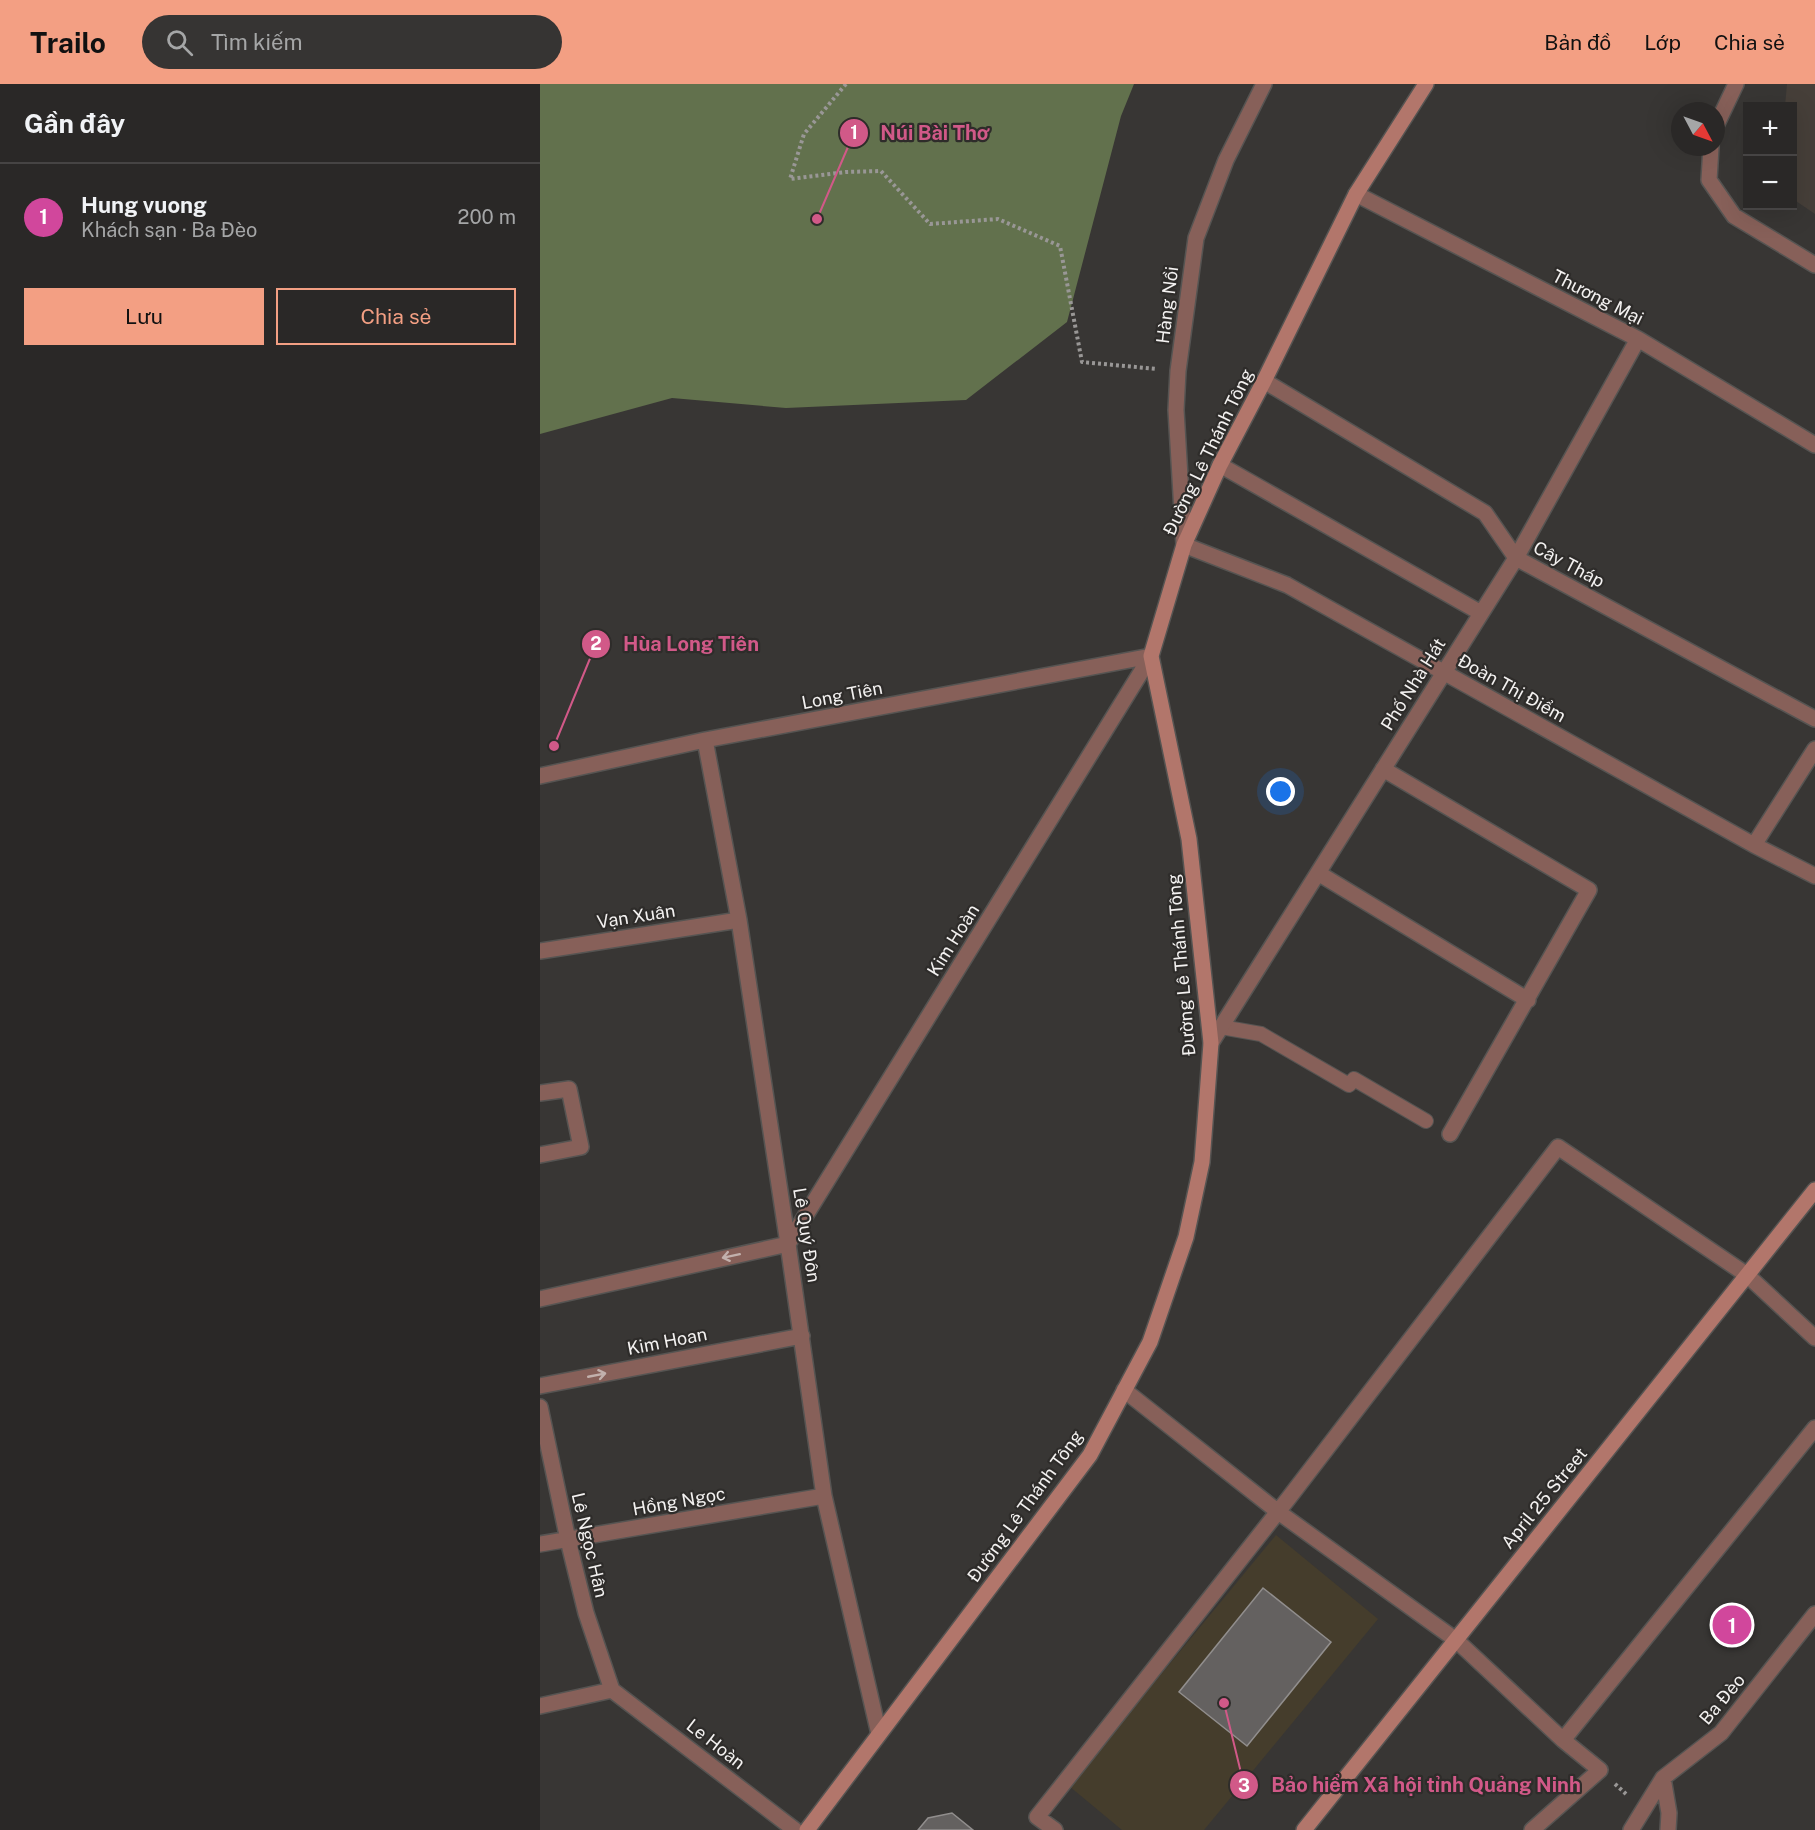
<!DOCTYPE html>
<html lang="vi">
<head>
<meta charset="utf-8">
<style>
	body { margin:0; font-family:"Public Sans",sans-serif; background:#363433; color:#f1f3f6 }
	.controls { position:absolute; right:18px; top:18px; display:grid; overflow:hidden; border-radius:0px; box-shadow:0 6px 24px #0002 }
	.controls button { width:54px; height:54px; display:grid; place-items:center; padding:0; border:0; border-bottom:2px solid #464444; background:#2a2827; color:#f1f3f6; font:30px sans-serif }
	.compass { position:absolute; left:1131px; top:18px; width:54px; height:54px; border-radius:50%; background:#2a2827; box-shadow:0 6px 24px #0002; rotate:131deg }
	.you { position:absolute; left:741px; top:708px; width:21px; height:21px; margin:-15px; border:4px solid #fff; border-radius:50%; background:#1a73e8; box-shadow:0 0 0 9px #1a73e833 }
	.badge { display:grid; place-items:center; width:39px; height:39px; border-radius:50%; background:#f39f83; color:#fff; font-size:20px; font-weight:700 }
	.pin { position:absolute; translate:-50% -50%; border:3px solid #fff; box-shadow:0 2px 6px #0006 }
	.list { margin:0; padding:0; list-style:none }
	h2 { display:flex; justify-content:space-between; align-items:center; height:78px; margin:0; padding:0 24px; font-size:26px }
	h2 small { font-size:20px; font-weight:400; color:#a5a6a7 }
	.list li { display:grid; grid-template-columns:39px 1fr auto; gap:18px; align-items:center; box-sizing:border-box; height:108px; padding:0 24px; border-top:2px solid #464444 }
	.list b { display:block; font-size:22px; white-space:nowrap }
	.list p { margin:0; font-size:20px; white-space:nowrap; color:#a5a6a7 }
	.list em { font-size:20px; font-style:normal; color:#a5a6a7 }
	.actions { display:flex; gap:12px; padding:18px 24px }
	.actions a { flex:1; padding:14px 0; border:2px solid #f39f83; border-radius:0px; text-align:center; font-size:21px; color:#f39f83 }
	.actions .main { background:#f39f83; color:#111 }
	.icon { flex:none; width:33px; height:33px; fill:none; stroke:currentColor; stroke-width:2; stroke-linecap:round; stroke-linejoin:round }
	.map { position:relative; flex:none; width:1275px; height:1746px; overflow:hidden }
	header { display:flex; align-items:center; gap:36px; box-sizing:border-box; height:84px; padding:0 30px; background:#f39f83; color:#111 }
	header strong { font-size:28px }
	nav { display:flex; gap:33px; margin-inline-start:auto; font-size:21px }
	.search { width:420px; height:54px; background:#363433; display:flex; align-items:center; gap:15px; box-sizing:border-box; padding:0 21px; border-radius:33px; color:#a5a6a7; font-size:22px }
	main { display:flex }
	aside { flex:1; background:#2a2827 }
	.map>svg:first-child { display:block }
	.commercial { fill:#453d2c }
	.built { fill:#463f39 }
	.forest { fill:#62714d }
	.building { fill:#646160; stroke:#918e8d; stroke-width:1.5 }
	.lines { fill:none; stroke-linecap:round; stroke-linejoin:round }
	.lane-casing { stroke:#565452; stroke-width:16 }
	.street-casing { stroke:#565452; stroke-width:18 }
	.secondary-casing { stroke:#565452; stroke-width:18 }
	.path { stroke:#999796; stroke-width:4; stroke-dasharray:3 3; stroke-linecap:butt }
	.lane { stroke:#876059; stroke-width:14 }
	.street { stroke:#876059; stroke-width:15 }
	.secondary { stroke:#b2766b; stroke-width:15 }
	.oneway { stroke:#c2b0ac }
	.labels { text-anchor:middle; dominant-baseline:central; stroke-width:4.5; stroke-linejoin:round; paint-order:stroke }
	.street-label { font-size:18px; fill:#f3f1f0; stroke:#2e2c2a }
	.leader { fill:none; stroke:#d15988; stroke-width:2 }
	.callout-dot { fill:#d15988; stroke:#2e2c2a; stroke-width:2 }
	.mark-label { font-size:18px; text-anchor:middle; font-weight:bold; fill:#fff }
	.callout-label { font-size:20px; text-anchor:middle; font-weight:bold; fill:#d15988; stroke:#2e2c2a; stroke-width:4.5; stroke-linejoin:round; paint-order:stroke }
</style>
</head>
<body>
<header>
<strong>Trailo</strong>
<div class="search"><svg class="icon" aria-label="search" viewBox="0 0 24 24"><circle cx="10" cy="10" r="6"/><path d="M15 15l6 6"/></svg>Tìm kiếm</div>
<nav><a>Bản đồ</a><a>Lớp</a><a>Chia sẻ</a></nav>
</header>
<main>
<aside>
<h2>Gần đây<small></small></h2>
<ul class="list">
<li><span class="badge" style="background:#d1479c">1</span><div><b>Hung vuong</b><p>Khách sạn · Ba Đèo</p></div><em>200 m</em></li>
</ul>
<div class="actions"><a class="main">Lưu</a><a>Chia sẻ</a></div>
</aside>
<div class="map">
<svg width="1275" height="1746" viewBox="0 0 1275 1746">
	<rect width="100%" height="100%" fill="#383634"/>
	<path class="commercial" d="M736,1451L838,1535L664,1746H582L529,1702Z"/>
	<path class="built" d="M1247,0H1275V130L1253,115L1252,22H1245Z"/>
	<path class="forest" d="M0,0H594L581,32L527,238L426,316L246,324L132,314L0,350Z"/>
	<path class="building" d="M723,1504L791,1558L707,1662L639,1608Z
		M412,1729L433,1746H378L388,1734Z"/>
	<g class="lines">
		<g class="lane-casing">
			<path id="lane" d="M681,943L721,950L809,1001L814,995L886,1037"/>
		</g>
		<g class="street-casing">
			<path id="street" d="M724,0L686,76L656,154L638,287L636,326L644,461L747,501L1214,761L1275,792
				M1176,42L1196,0
				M1171,63L1169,96L1194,132L1275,181
				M816,110L1098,255L1275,361
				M724,297L945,429L976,474L1275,635
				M680,381L941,529
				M165,656L199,836L248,1160L284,1412L339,1650
				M843,685L1049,806L910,1050
				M0,692L165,656L611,572
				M1214,761L1275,665
				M778,789L988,916
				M0,867L199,836
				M671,959L976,474L1098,255
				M0,1009L29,1005L41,1063L0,1071
				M0,1215L248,1160L611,572
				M0,1302L262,1252
				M584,1306L737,1427L916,1556L1023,1656L1060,1686L992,1746
				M0,1323L28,1456L46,1529L72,1606
				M0,1460L284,1412
				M72,1606L255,1746
				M0,1622L72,1606
				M1023,1656L1275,1344
				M1123,1694L1129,1729L1128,1746
				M515,1746L497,1733L748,1415L1018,1063L1207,1191L1275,1254
				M1091,1746L1123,1694L1181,1649L1275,1530"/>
		</g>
		<g class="secondary-casing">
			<path id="secondary" d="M267,1746L550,1371L610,1258L646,1153L662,1078L671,959L649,755L611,572L644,461L680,381L724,297L816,110L886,0
				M764,1746L1275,1106"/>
		</g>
		<path class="path" d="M306,0L264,50L250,95L306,88L341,87L390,140L458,135L520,162L542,278L617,285
			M1075,1700L1086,1710"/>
		<use href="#lane" class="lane"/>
		<use href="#street" class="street"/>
		<use href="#secondary" class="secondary"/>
	</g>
	<defs><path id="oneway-shaft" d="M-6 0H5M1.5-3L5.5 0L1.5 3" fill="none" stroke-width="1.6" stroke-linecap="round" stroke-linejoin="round" transform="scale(1.5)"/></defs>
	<g class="oneway">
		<use href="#oneway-shaft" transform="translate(191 1172) rotate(168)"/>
		<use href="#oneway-shaft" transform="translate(57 1291) rotate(-11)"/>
	</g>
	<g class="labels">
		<g class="street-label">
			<text transform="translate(1058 213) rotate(27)">Thương Mại</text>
			<text transform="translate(627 221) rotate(-83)">Hàng Nồi</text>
			<text transform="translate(668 368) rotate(-64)">Đường Lê Thánh Tông</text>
			<text transform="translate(1029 480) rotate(28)">Cây Tháp</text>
			<text transform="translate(873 600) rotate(-58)">Phố Nhà Hát</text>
			<text transform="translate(972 604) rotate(29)">Đoàn Thị Điểm</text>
			<text transform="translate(302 611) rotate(-11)">Long Tiên</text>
			<text transform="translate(96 832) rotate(-9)">Vạn Xuân</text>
			<text transform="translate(413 856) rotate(-58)">Kim Hoàn</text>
			<text transform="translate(641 881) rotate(-95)">Đường Lê Thánh Tông</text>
			<text transform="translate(267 1151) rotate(81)">Lê Quý Đôn</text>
			<text transform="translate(127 1257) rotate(-11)">Kim Hoan</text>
			<text transform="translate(1004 1414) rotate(-51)">April 25 Street</text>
			<text transform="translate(139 1417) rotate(-10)">Hồng Ngọc</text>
			<text transform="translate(485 1422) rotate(-54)">Đường Lê Thánh Tông</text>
			<text transform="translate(50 1461) rotate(77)">Lê Ngọc Hân</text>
			<text transform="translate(1182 1615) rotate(-50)">Ba Đèo</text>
			<text transform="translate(176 1660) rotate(38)">Le Hoàn</text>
		</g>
	</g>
	<path class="leader" d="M277 135L314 49M14 662L56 560M684 1619L704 1701"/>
	<g class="callout-dot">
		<circle cx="277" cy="135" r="6"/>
		<circle cx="14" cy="662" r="6"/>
		<circle cx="684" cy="1619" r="6"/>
		<circle cx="314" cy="49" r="15"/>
		<circle cx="56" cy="560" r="15"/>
		<circle cx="704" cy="1701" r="15"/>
	</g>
	<g class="mark-label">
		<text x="314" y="55">1</text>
		<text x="56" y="566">2</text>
		<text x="704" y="1708">3</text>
	</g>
	<g class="callout-label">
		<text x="395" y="56">Núi Bài Thơ</text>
		<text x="151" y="567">Hùa Long Tiên</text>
		<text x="886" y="1708">Bảo hiểm Xã hội tỉnh Quảng Ninh</text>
	</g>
</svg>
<div class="controls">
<button>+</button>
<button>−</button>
</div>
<svg class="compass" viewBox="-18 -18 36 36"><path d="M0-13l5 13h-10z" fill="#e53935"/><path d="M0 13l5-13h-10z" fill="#a5a6a7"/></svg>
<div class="you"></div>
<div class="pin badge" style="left:1192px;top:1541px;background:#d1479c">1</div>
</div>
</main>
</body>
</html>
